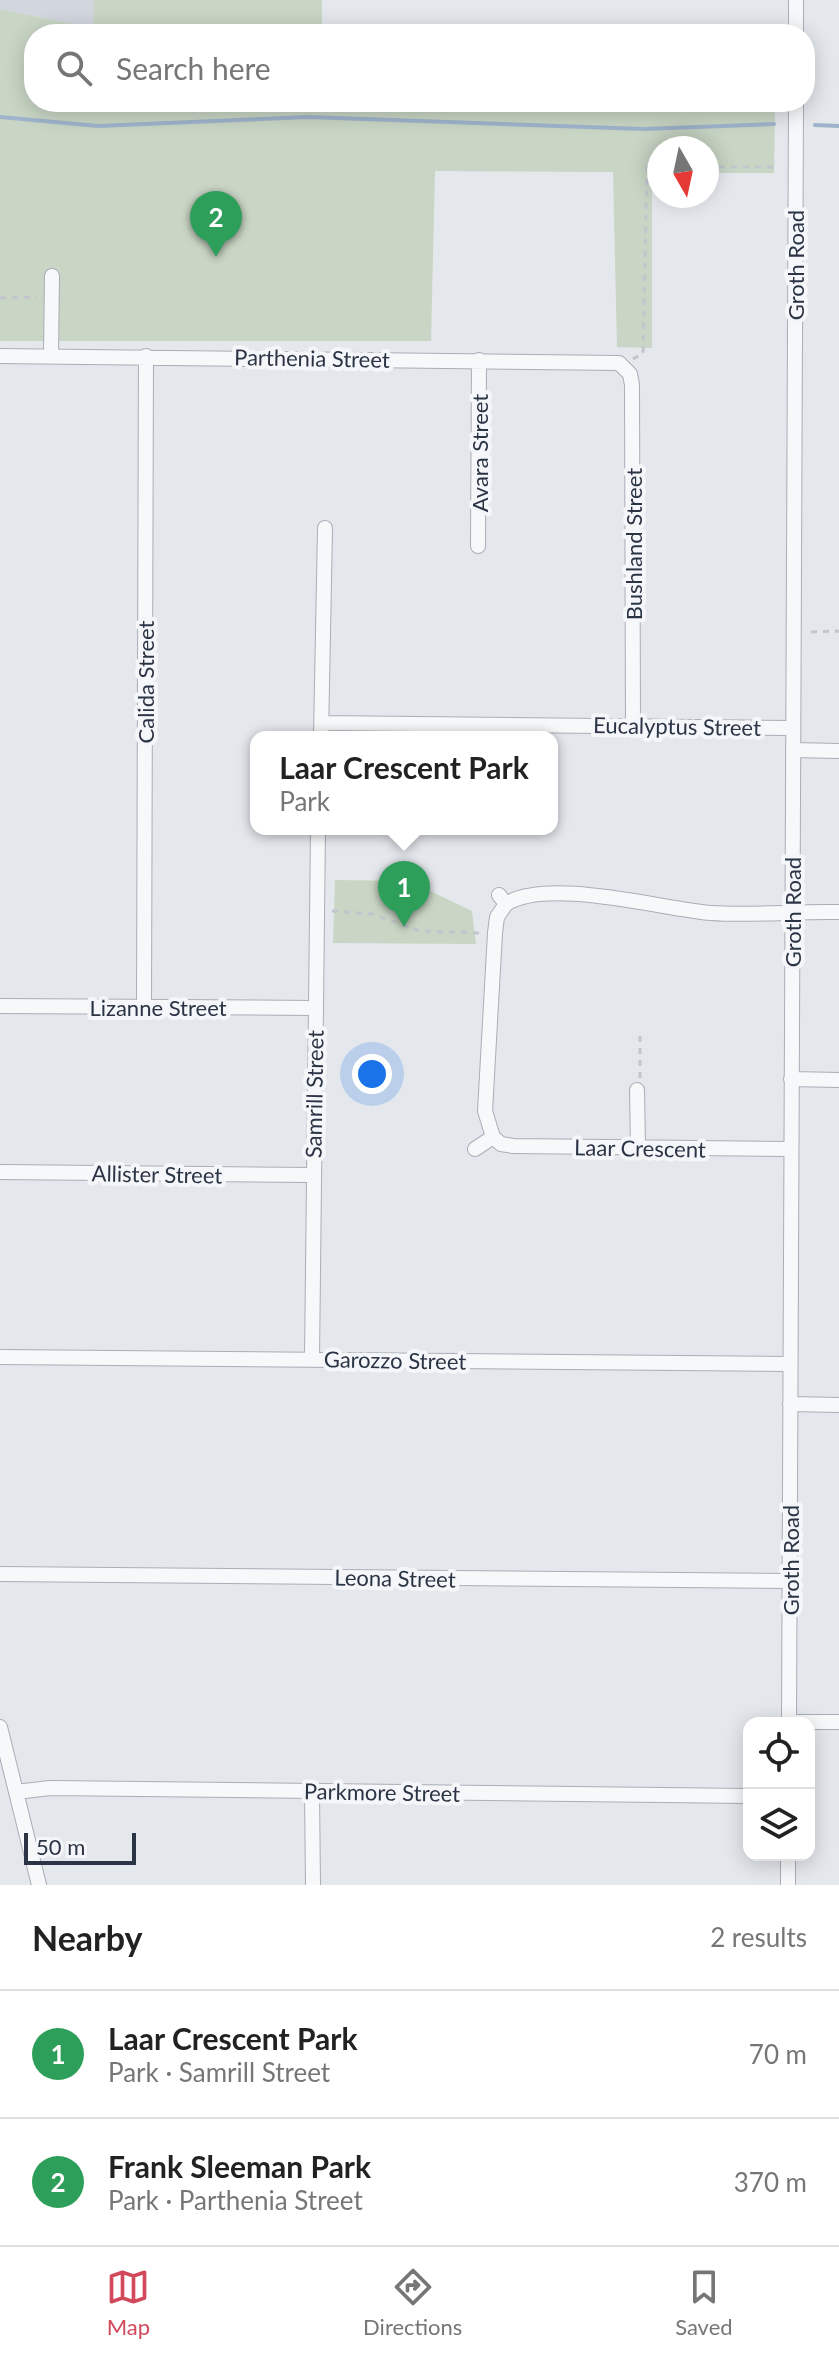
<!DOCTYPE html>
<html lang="en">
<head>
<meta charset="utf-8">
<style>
	body { margin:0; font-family:Lato,sans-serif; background:#f6f6f6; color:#222 }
	.controls { position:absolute; right:24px; bottom:24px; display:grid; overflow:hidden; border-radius:16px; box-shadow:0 4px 20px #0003 }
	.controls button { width:72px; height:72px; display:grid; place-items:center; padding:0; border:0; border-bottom:2px solid #e0e0e0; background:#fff; color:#222; font:40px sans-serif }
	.compass { position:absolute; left:647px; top:136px; width:72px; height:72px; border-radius:50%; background:#fff; box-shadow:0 4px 20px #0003; rotate:171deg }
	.scale { position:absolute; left:24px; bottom:20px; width:112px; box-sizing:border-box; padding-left:8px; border:4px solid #2b3445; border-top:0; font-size:22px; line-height:28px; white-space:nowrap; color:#2b3445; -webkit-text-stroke:6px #f4f6f9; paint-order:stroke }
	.you { position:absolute; left:372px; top:1074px; width:28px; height:28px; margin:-20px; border:6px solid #fff; border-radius:50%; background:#1a73e8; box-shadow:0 0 0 12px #1a73e833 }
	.badge { display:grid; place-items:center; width:52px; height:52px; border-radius:50%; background:#d1495b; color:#fff; font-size:26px; font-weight:700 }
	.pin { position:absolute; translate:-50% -66px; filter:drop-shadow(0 2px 4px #0008) }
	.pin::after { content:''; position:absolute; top:42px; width:28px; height:24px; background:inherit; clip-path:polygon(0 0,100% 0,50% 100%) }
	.popup { position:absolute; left:250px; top:731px; width:308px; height:104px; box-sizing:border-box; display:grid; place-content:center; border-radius:16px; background:#fff; filter:drop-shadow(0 2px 6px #0005); font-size:26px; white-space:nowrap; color:#767676 }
	.popup b { font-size:30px; color:#222 }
	.popup::after { content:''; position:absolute; left:50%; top:100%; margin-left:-16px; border:16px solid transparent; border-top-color:#fff }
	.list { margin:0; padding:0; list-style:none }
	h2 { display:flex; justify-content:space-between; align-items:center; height:104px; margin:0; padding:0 32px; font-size:34px }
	h2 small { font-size:26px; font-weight:400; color:#767676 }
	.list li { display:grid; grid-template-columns:52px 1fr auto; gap:24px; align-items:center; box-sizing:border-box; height:128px; padding:0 32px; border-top:2px solid #e0e0e0 }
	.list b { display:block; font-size:30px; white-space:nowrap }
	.list p { margin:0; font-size:26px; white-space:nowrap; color:#767676 }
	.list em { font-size:26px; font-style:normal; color:#767676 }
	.icon { flex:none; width:44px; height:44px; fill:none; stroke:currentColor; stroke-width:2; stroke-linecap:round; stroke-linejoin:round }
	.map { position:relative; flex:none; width:839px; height:1885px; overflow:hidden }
	.search { position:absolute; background:#fff; box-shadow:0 4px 20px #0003; left:24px; right:24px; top:24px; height:88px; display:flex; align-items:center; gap:20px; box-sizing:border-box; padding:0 28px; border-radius:32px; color:#767676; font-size:30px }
	.sheet { height:360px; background:#fff }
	nav { display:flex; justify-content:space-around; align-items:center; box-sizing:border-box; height:112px; border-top:2px solid #e0e0e0; background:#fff; font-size:22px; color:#767676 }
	nav a { display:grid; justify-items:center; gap:4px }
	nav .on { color:#d1495b }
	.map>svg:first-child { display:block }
	.built { fill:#d2d6de }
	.green { fill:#c9d6c5 }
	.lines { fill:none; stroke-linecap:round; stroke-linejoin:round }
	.stream { stroke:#9fb4cc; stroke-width:4 }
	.minor-casing { stroke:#a9aeb7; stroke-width:16 }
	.path { stroke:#c2c5cb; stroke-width:3; stroke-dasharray:6 6; stroke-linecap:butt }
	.minor { stroke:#f7f8fa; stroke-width:14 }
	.labels { text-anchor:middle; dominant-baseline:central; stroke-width:8; stroke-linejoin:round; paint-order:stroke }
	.street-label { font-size:22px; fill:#2b3445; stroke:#f4f6f9 }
</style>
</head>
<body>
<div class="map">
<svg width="839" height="1885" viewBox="0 0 839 1885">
	<rect width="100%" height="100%" fill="#e4e7ec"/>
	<path class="built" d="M0,0H94V28L0,9Z"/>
	<path class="green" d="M94,0H322V34H34V102H775L774,173H707V148H659V173L652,174V348L617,347L613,172L435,171L431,341H0V9L93,28Z
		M335,880L409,881L472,911L476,944L333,943Z"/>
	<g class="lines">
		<path class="stream" d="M0,117L98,126L309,117L643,129L774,124
			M815,125L839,126"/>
		<g class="minor-casing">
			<path id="minor" d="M796,0V34
				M51,355L52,276
				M0,356L619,363L630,374L632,385L633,725
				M478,546L479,360
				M322,723L793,728
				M321,737L325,528
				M793,750L839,751
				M499,895L506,904C548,877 662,909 711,913C753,916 796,911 839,912
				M0,1006L316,1008
				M144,1007L146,356
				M791,1079L839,1080
				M637,1090L638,1148
				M493,1137L501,1144L513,1146L791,1149
				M475,1149L493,1137L485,1111L495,933L497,917L506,904
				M0,1172L313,1175
				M0,1357L790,1364
				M312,1359L318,829
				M790,1404L839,1405
				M0,1574L790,1581
				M789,1722H839
				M789,1723L796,102
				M0,1727L39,1885
				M312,1791L313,1885
				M16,1792L50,1788L749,1796
				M788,1885V1855"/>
		</g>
		<path class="path" d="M707,167H778
			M0,298L37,297
			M633,359L643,353L647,167H659
			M811,632L839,631
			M332,911L372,914L420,931L481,933
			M640,1078V1036"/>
		<use href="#minor" class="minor"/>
	</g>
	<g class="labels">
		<g class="street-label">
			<text transform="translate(795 265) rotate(-90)">Groth Road</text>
			<text transform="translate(312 358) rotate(1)">Parthenia Street</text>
			<text transform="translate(479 453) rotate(-90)">Avara Street</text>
			<text transform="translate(633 544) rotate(-90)">Bushland Street</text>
			<text transform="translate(145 682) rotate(-90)">Calida Street</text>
			<text transform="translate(677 726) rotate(1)">Eucalyptus Street</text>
			<text transform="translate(792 912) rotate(-90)">Groth Road</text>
			<text x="158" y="1007">Lizanne Street</text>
			<text transform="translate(314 1094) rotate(-89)">Samrill Street</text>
			<text transform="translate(640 1148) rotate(1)">Laar Crescent</text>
			<text transform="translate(157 1174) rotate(1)">Allister Street</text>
			<text transform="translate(395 1360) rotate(1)">Garozzo Street</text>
			<text transform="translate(790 1560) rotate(-90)">Groth Road</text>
			<text transform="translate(395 1578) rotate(1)">Leona Street</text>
			<text transform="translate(382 1792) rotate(1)">Parkmore Street</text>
		</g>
	</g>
</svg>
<div class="controls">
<button><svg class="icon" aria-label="locate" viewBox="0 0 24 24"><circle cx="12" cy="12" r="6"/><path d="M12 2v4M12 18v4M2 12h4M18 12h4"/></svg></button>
<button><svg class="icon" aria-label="layers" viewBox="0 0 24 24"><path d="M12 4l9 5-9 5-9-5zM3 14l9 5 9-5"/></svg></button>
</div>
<svg class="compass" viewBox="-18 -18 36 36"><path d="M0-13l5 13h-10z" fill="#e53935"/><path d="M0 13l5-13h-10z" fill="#767676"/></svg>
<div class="scale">50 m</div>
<div class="you"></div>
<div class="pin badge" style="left:404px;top:927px;background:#2e9e5b">1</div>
<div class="popup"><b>Laar Crescent Park</b>Park</div>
<div class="pin badge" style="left:216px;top:257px;background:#2e9e5b">2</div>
<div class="search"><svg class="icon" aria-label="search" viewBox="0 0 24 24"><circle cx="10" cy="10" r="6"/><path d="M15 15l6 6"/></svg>Search here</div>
</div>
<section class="sheet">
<h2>Nearby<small>2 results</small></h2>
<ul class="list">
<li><span class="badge" style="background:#2e9e5b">1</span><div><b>Laar Crescent Park</b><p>Park · Samrill Street</p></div><em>70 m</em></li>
<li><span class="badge" style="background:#2e9e5b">2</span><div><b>Frank Sleeman Park</b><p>Park · Parthenia Street</p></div><em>370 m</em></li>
</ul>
</section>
<nav>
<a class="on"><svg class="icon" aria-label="map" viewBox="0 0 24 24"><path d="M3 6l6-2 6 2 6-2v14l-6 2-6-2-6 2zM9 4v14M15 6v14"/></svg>Map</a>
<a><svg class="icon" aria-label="directions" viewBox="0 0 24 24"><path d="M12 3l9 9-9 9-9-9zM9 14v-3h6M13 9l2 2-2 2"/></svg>Directions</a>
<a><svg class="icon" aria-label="saved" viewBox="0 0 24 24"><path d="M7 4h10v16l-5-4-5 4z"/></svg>Saved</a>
</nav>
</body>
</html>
